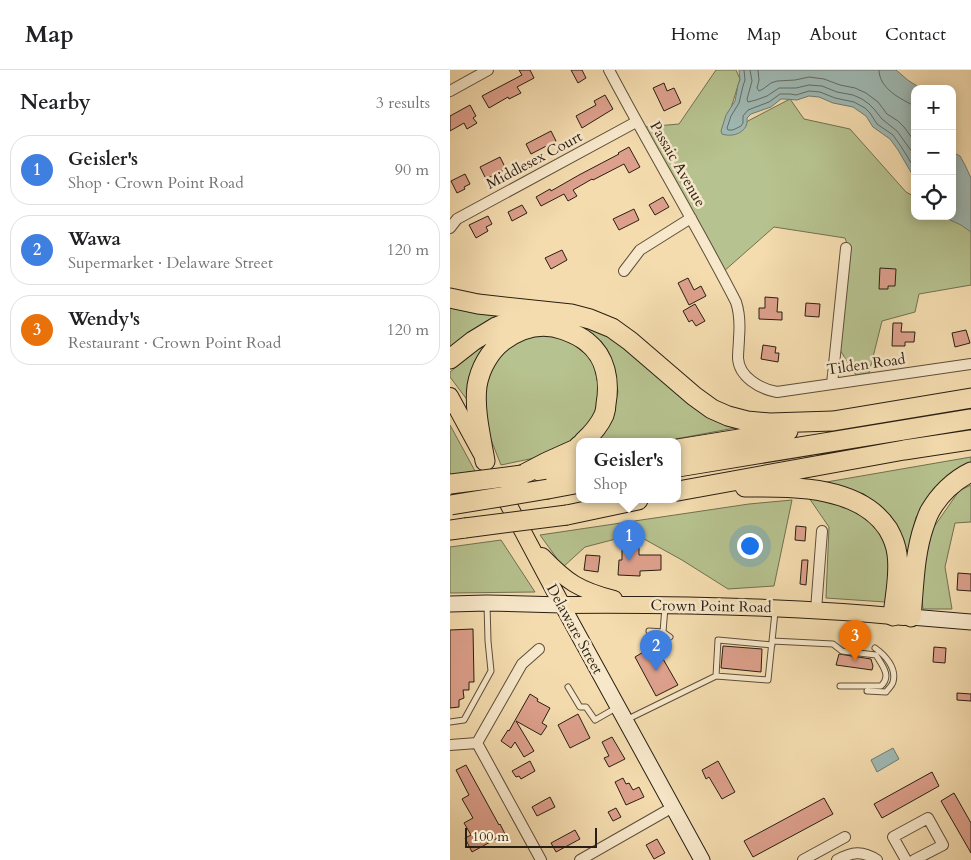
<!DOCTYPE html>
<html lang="en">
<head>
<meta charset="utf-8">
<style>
	body { margin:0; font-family:Cardo,serif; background:#f6f6f6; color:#202124 }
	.controls { position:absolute; right:15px; top:15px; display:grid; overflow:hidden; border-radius:10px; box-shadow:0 2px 12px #0003 }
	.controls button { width:45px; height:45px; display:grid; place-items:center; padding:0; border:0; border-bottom:1px solid #e0e0e0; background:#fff; color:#202124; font:25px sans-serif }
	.scale { position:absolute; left:15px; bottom:12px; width:132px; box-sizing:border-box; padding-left:5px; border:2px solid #291f12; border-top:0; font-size:14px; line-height:18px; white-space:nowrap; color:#291f12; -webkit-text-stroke:4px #f8e8cb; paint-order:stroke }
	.you { position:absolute; left:299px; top:475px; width:18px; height:18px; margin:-12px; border:4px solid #fff; border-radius:50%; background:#1a73e8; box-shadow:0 0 0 8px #1a73e833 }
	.badge { display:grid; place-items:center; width:32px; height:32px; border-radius:50%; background:#db2777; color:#fff; font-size:16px; font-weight:700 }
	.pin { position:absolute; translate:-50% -41px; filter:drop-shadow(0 1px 2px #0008) }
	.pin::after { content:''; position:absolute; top:26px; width:18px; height:15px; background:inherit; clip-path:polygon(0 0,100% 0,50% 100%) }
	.popup { position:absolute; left:126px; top:368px; width:105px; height:65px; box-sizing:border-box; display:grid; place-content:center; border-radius:10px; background:#fff; filter:drop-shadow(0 1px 4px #0005); font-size:16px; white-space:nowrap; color:#757577 }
	.popup b { font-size:19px; color:#202124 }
	.popup::after { content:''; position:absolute; left:50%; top:100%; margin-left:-10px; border:10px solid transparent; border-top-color:#fff }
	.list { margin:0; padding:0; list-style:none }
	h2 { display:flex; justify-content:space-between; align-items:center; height:65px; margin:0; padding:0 20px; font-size:21px }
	h2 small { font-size:16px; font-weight:400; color:#757577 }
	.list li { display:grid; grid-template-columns:32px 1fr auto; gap:15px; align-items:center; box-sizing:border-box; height:70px; margin:0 10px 10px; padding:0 10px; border:1px solid #e0e0e0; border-radius:20px }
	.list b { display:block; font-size:19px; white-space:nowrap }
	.list p { margin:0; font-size:16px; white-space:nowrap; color:#757577 }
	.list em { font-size:16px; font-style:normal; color:#757577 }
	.icon { flex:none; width:28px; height:28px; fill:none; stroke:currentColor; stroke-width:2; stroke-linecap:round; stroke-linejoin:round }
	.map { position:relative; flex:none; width:521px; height:790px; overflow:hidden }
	header { display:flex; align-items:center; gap:30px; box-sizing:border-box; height:70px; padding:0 25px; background:#fff; border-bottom:1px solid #e0e0e0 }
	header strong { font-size:24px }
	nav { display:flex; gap:28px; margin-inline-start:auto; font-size:18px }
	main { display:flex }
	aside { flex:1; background:#fff }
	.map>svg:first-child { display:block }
	.green { fill:#b6c28f; stroke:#707050 }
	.water { fill:#9fb9b4; stroke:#707b73 }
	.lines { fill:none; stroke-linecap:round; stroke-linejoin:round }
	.shore { stroke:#646c63; stroke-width:1 }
	.building { fill:#dda08c; stroke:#291f12 }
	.lane-casing { stroke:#5c4e39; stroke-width:7 }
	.street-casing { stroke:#5c4e39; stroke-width:12 }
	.secondary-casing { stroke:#291f12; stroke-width:17 }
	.primary-casing { stroke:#291f12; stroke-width:18 }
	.highway-casing { stroke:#291f12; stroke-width:21 }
	.lane { stroke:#f8e8cb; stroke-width:5 }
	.street { stroke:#f8e8cb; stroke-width:10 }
	.secondary { stroke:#f8e8cb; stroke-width:15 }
	.primary { stroke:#f4dcaf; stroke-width:16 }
	.highway { stroke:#f4dcaf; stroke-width:19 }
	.highway-bridge-casing { stroke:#291f12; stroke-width:21; stroke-linecap:butt }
	.highway-bridge { stroke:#f4dcaf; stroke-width:19 }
	.labels { text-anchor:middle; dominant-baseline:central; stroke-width:5; stroke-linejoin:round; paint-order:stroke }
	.street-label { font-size:15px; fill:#291f12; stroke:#f8e8cb }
</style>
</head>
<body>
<header>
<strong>Map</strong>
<nav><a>Home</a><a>Map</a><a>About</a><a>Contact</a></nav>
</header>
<main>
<aside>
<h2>Nearby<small>3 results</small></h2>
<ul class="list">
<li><span class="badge" style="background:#3f7fe0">1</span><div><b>Geisler's</b><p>Shop · Crown Point Road</p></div><em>90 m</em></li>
<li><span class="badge" style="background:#3f7fe0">2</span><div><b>Wawa</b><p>Supermarket · Delaware Street</p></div><em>120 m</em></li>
<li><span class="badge" style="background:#e8710a">3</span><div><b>Wendy's</b><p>Restaurant · Crown Point Road</p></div><em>120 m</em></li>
</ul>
</aside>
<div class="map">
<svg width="521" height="790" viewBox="0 0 521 790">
	<rect width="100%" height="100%" fill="#f4dcaf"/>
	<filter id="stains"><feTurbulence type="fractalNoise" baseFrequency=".004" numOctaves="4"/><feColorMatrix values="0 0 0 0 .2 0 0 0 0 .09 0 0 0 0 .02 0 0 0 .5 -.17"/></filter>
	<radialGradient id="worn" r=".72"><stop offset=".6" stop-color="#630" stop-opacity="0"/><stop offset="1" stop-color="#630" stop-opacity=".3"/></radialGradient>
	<path class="green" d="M266,0H286L290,9L273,64L340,29L354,49L400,59L456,122L465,127V146H501L521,157V215L469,224L465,242L432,251L419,303L406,305L388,277L400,182L395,168L324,157L273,202L195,57L229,54Z
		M0,235L53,246L0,278Z
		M125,257L149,259L190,286L244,333L285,358L209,372H141L157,358L168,322L159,286Z
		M91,263L115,268L142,289L151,327L139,361L94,386L51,395L34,352V312L49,278Z
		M40,270L18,331L0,307V302Z
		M0,355L25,401L0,405Z
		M521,387V395L494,415L466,447L456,490L453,470L435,442L414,424L365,414Z
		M521,415V452L505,453L495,497L502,539H473L471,523L479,464L509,421Z
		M357,425L394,434L421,450L436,470L441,497L435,532L376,528L379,457Z
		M342,430L324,516L278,519L232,490L185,464L135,477L113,497L90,465L299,434Z
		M51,470L85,522L0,523V477Z"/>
	<path class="water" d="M289,0H446L459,11L472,19H465V109L448,80L440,69L423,57L416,46L403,37L383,33L369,27L359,26L347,30L334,29H331L321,37L301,44L297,48C299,62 283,68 272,64L271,61L276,45L285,31L288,15L290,10Z
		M502,82L510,86L515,95L521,108V162L511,155L498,149L495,146H502Z
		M443,678L449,689L427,702L421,690Z"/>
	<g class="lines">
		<path class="shore" d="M294,0L295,10L293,16L289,33L281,46L277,58L278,60H283L291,56L293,53V46L298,40L319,32L330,24H340L346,25L359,21L370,22L385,28L404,32L415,38L420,43L427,54L443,65L452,78L465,99
			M300,0L302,11L297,29L298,32L306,30L317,26L329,18H346L359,15L372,16L387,22L403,25L412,29L419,34L424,39L432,49L447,61L465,86
			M308,0L309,10L307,18L309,21L313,19L321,13L327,11L345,10L359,7L374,9L390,15L405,18L416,23L428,32L437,44L448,51L454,57L465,72
			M429,0C429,18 450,29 465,36"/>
	</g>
	<path class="building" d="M69,0H80L84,8L67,17L71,23L59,29L58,27L39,38L32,26L72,5Z
		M121,0H132L136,8L128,13Z
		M214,13L217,21L224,18L231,33L214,41L203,18Z
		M155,25L163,39L132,58L126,46L146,35L144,31Z
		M20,35L26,46L23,48L27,53L17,59L14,53L0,61V46Z
		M101,61L106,71L81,84L76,74Z
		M179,77L190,97L179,103L174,94L143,110L142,109L123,120L127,126L118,131L114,124L91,136L86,127L100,119L101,121L129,105L169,84L168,83Z
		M50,87L56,99L36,109L30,97Z
		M15,104L20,114L14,117L15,119L7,123L1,111Z
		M213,127L219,137L205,145L199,135Z
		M72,135L77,143L62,151L58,142Z
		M184,139L189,150L169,160L163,149Z
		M38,146L42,154L36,157L38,161L26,168L19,155Z
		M112,180L117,190L101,199L95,188Z
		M430,198L446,199L445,216H438V219H429Z
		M238,208L244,220L251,216L256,226L239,235L228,213Z
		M315,227L328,228L327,242H332V250L309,249V238H315Z
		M356,233L370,234L369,247L355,246Z
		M245,234L255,251L246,256L242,250L239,252L233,241Z
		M443,253H452L451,262H465L464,272H455V276H442Z
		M516,260L520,273L505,277L502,263Z
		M313,275L326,277L325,283H329L328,292L311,289Z
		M346,456L356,457L355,471L345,470Z
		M172,476L189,477V485H211V500L190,501V506L168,505L169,490H172Z
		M136,485L150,486L148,502L134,500Z
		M352,490H358L356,515L350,514Z
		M508,503L521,504V521L507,520Z
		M23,559L24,612H19V620H13L14,628L9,630V637L0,638V560Z
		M205,575L228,615L206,626L185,587Z
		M273,576L312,579L311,602L271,598Z
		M484,577L496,578L495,593L483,592Z
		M389,584L421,589L423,596L422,600L386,595Z
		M507,623L521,624V631L507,630Z
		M80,624L88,629L87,631L100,638L92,653L97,656L91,665L66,651L84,681L74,687L65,672L61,678L51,671L58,660L59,661Z
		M128,644L140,668L120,678L108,655Z
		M162,667L175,689L159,697L154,688L159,686L152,672Z
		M80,691L85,701L71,709L69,706L66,707L62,701Z
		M268,691L285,722L272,729L259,707L256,709L252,700Z
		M16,695L49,755L50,754L55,764L22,782L15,768L21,765L14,753L23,748L12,729L19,725L6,700Z
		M482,702L489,716L432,748L424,734Z
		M173,708L176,714L179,713L183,720L189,717L194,727L176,735L165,712Z
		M504,723L521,753V783L491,731Z
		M100,727L105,737L87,746L82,737Z
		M374,728L383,744L303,787L294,771Z
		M166,738L171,747L163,751L158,742Z
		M125,760L130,769L106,782L101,773Z
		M207,769L215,783L204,789L196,775Z"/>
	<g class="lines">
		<g class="lane-casing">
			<path id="lane" d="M199,561L213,562L220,567
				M213,562L215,537
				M322,571L383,574L392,581L426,585C432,595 442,606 431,616H390
				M266,606L268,570L322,575
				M118,617L130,637H136L145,650L166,638
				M417,621L436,622C438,619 442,616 443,612C447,598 435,585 425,578
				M176,650L266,606L318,610L325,542
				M0,652L14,650L41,601L38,571L37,534"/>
		</g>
		<g class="street-casing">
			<path id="street" d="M159,0C200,78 246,154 286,232C290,244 290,256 289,268C289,274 288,281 288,288C289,307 310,319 327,322L521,294
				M0,21L38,0
				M0,158L7,149L186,52
				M174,201L190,180L241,148
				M382,314L396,178
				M366,540L372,461
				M27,673L91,790
				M27,673L72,594L89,579
				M0,675L27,673
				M130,790L223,737
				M353,790L395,767
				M387,790C402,782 412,780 427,790
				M456,790L443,767L478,748L493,775L464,790"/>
		</g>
		<g class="secondary-casing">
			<path id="secondary" d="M0,534L37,533L112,535L252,790
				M461,547L521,552"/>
		</g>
		<g class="primary-casing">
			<path id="primary" d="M0,326L31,383
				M48,415L112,535C227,534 340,536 454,547
				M92,486C117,512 129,520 164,529"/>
		</g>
		<g class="highway-casing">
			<path id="highway" d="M0,228L28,234L121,244L140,249L162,258L180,271L244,326L262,339L278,346L297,351L320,353L383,351L521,328
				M0,289L23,271L46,257L77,245
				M228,379L338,361
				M35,391C31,367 24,340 27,316C30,298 40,281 53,271C72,257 92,252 114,260C122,263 130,266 137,272C156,287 160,311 156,334C156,338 155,342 154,345C149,356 142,364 133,372
				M228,397L521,349
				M91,402L130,395
				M72,405L97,392L126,379L130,375
				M295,417C342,417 409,415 438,459C442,466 446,475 447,484C450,504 445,525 443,546
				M98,419L130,413
				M228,421L454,380L521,370
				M117,445L188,430
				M0,460L15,458
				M461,547C464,517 464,485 474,456C476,451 477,446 480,441C489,425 504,410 521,402"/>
		</g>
		<use href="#lane" class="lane"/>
		<use href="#street" class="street"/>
		<use href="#secondary" class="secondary"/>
		<use href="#primary" class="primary"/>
		<use href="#highway" class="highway"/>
		<g class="highway-bridge-casing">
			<path id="highway-bridge" d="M0,414L72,405
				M1,435L98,419
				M15,458L117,445"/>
		</g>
		<use href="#highway-bridge" class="highway-bridge"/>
	</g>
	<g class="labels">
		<g class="street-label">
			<text transform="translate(84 90) rotate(-28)">Middlesex Court</text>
			<text transform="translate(228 94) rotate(60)">Passaic Avenue</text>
			<text transform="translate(416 294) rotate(-8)">Tilden Road</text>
			<text transform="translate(261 536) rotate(1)">Crown Point Road</text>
			<text transform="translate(125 559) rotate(61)">Delaware Street</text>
		</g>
	</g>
	<rect width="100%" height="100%" filter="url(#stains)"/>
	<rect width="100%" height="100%" fill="url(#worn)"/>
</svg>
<div class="controls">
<button>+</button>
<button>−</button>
<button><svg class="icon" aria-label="locate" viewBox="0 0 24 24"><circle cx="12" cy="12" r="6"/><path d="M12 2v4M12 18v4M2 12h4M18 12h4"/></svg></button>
</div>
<div class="scale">100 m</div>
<div class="you"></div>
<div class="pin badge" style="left:179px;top:491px;background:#3f7fe0">1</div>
<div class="popup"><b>Geisler's</b>Shop</div>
<div class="pin badge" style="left:206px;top:601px;background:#3f7fe0">2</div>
<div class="pin badge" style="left:405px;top:591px;background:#e8710a">3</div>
</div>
</main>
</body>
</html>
